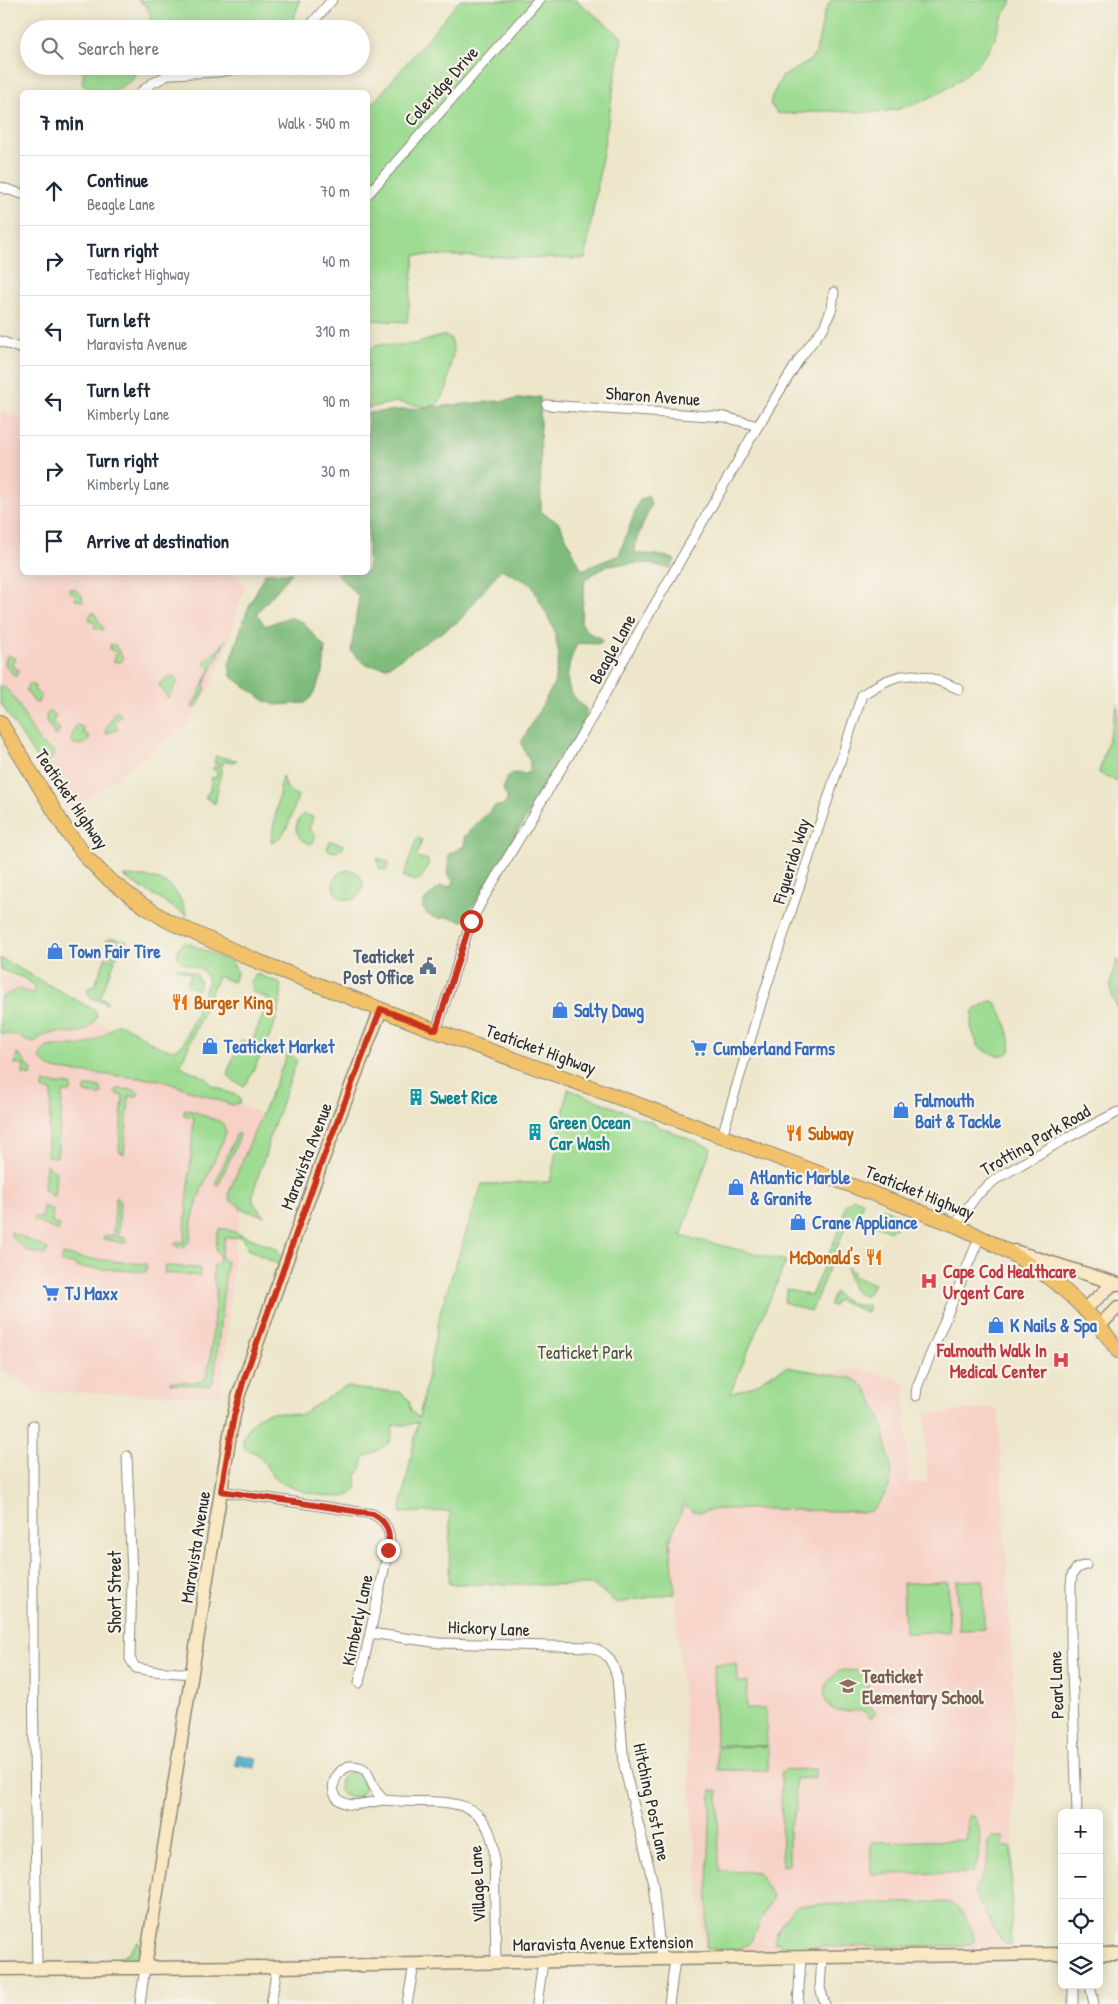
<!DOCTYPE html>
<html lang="en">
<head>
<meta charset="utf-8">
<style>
	body { margin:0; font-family:"Patrick Hand",sans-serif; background:#f6f6f7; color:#1f2937 }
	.controls { position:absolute; right:15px; bottom:15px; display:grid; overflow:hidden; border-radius:8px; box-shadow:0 2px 12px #0003 }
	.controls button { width:45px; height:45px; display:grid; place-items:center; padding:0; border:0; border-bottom:1px solid #e0e1e3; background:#fff; color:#1f2937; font:25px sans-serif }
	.stop { position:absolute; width:15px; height:15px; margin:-11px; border:4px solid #c8321e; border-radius:50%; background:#fff }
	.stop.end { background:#c8321e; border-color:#fff; box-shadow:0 1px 5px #0008 }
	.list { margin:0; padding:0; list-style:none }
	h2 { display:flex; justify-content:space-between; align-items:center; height:65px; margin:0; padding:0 20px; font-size:21px }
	h2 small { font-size:16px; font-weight:400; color:#747a83 }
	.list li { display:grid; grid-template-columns:32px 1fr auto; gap:15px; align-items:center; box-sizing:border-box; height:70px; padding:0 20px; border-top:1px solid #e0e1e3 }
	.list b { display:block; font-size:19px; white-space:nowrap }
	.list p { margin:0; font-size:16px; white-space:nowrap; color:#747a83 }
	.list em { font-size:16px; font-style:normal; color:#747a83 }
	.icon { flex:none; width:28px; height:28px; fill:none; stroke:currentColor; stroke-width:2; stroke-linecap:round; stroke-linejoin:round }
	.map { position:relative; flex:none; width:1118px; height:2004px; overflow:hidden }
	.search { position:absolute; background:#fff; box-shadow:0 2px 12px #0003; left:20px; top:20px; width:350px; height:55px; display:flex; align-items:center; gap:12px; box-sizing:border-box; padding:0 18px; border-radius:28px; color:#747a83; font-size:19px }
	.panel { position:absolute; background:#fff; box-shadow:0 2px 12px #0003; left:20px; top:90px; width:350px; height:485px; border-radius:8px }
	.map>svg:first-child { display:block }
	.built { fill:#f7d1c6 }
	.green { fill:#9ddc92; stroke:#64845e }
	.forest { fill:#7ebc7c; stroke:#547454 }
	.water { fill:#48a9c8; stroke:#3a6a7a }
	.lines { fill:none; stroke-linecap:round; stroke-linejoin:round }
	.minor-casing { stroke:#8c887a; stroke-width:11 }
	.secondary-casing { stroke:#8c887a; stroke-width:15 }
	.primary-casing { stroke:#8c887a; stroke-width:16 }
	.minor { stroke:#fff; stroke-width:9 }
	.secondary { stroke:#fae7c3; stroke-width:12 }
	.primary { stroke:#f2c26a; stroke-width:14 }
	.route { stroke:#c8321e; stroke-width:6 }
	.labels { text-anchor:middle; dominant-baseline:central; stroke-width:4.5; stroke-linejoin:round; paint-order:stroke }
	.street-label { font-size:18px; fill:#2b2b2b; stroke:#f7f3e8 }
	.shop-label { font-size:18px; font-weight:bold; fill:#366cbe; stroke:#f7f3e8; text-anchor:start }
	.service-label { font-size:18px; font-weight:bold; fill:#4e5e75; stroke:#f7f3e8; text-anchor:end }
	.food-label { font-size:18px; font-weight:bold; fill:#c56008; stroke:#f7f3e8; text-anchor:start }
	.culture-label { font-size:18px; font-weight:bold; fill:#0d838f; stroke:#f7f3e8; text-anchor:start }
	.health-label { font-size:18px; font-weight:bold; fill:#be3a42; stroke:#f7f3e8; text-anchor:start }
	.park-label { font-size:18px; fill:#485745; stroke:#f7f3e8 }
	.education-label { font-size:18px; font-weight:bold; fill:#785e54; stroke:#f7f3e8; text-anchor:start }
</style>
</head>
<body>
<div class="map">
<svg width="1118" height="2004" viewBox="0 0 1118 2004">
	<rect width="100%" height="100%" fill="#f7f3e8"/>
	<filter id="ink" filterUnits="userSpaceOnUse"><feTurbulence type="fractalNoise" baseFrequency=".02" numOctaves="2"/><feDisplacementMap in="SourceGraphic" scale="10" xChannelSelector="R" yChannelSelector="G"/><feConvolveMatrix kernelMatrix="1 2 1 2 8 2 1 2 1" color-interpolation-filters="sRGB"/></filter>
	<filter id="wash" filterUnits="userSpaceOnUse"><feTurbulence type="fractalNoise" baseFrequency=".0096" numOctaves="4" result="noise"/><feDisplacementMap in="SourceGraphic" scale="20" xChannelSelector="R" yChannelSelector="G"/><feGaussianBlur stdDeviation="1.12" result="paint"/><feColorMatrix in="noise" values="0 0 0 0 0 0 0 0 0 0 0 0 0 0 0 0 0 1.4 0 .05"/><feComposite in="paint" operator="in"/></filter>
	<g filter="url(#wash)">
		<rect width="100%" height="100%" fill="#ede6ca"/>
		<path class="built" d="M0,410L22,419V572L232,573L245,586L221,667L189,724L71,811L0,696Z
			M0,976L13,978L112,1029L170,1054L173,1078L266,1116L236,1236L221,1396L36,1392L4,1371H0Z
			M861,1369L907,1383L905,1389L909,1482L927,1483L925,1414L998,1408L1015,1718L1011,1949L704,1953L670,1540L698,1468L782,1377Z"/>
		<path class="green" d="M138,0H300L294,18L281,29H145L151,16L147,7Z
			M460,0H576L622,37L585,259L415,255L407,322L368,320V109Z
			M831,0H1012C1010,7 1004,13 1001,20C997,30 996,39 990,48C970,78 934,100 899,109C877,114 853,112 830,111C812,110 796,116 777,113L770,104L773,94L782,77L808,62L816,53L824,14Z
			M85,66H138L133,79L114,92H94L82,83Z
			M441,336H446L451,339L454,351L451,361L447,389L438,404L427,407L395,402L368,408V348L384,344L388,346L415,344Z
			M69,588L76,590L82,595L83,602L74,599L76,595L68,590Z
			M91,613H94L103,628V630L94,628L96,624L89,619Z
			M226,640L204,685L206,688L196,708L192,707L211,668L203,663L220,648Z
			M110,644L115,645L123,658L121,662L113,661L117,653L110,649Z
			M7,655L15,658L12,666L19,670L16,676H14L5,664Z
			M170,676L174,677L177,682L168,698L159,684Z
			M28,684L35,686L34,690L41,695L38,703L34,702L26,690Z
			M0,685C18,693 27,728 41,743C44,747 50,749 54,752V755L44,768L42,767L0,702Z
			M1118,703V781L1099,773Z
			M117,710L121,716L114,722L118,729L106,734L105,732L115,711Z
			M50,712L56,715L52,724L60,729L56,737L46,721L47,714Z
			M78,725L84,728L83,732L90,737C86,744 82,746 74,744L71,740L75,727Z
			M216,756L237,760L233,762L224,761L223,765L214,763Z
			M214,766L222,767L215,804L205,797L210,790L212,777L216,778L217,771L213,770Z
			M282,776L288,790L298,796C293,809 287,841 271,842Z
			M304,814L313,817L309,830L316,835L311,844C295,839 291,825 304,814Z
			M417,838L422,840L416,857L428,860V867L421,878L415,881L403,877Z
			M330,841L344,845L343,848L336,852L330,851L327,848Z
			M377,858L389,862L386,871L379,868Z
			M333 885a15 15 0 1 1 30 0a15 15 0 1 1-30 0Z
			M123,876C158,877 175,878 187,916Z
			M111,938L126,940L130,948L121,946L116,958L107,954L111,944L106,941Z
			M185,942L233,963L237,973L233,982L218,976L180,1066L206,1078L213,1086L238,1096L240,1099V1103L232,1105L160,1080L58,1070L49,1067L40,1059V1054L47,1047C56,1045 66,1046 75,1046C94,1045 104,1034 118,1024C124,1026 131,1028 136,1032C148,1041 174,1060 184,1042L208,983C205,961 186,970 177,957L179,947Z
			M106,957L115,960L100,998L106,1000L107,1004L90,997L87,990L89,987H94Z
			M0,958L96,1011L97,1016C84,1043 66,1027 45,1035C40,1037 37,1041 32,1043L16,1036L0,1033V998L18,989L30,993L35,991V986L24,978L1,970Z
			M1118,959V1008C1107,993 1110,975 1118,959Z
			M177,966L196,974L200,981L198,990L186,985L191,974L176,968Z
			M257,974L280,983C287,1010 259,1058 247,1083L243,1086L232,1080L227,1073L241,1040L252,1042L269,999L254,993L251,989L250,981Z
			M993,1001C1003,1007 1013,1042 1010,1052C1000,1059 987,1053 978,1046L971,1027L973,1011L987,1002Z
			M17,1053L32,1070L31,1075H23L24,1065L15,1064Z
			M288,1053L297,1060L269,1139C268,1153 250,1194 253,1201C255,1206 261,1212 265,1216L240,1209V1206L230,1200L229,1192Z
			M44,1083L71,1085L72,1088L70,1092H63L57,1157L47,1156L52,1091L43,1089Z
			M87,1086L100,1087L102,1093L100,1095L86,1093L84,1089Z
			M118,1089L136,1090L139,1093L137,1096H129L124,1154L119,1151L123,1096L116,1094L115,1091Z
			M568,1089L656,1124L657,1126L711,1148L681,1236L786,1261L730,1394L757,1384L766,1377L787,1367L851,1378L857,1381L866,1388L872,1400L883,1426L892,1474L889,1487L881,1501L873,1510L866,1512L772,1509H720L698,1512L690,1510L684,1504L670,1540L675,1593L617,1603L593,1585L449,1584L450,1511L400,1513L418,1422L408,1425H393L391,1441L374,1453L364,1457C363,1460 363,1465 361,1468C361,1470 358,1472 357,1474C355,1481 359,1487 353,1493C341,1504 287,1489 276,1479C264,1467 263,1452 244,1449C241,1442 244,1436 247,1430C259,1407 279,1412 300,1415L343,1388L349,1387L357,1389L400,1392L409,1400L411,1411L419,1418L441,1309L482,1184L550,1182Z
			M186,1109L221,1122L224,1126L226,1133L201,1191L192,1220L190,1241L185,1246L177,1247L175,1245V1242H184L194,1117L184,1115V1110Z
			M238,1133L240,1136L219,1184L216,1185V1182L236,1135Z
			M46,1165L56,1172L54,1196L50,1195L44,1188Z
			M116,1196L120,1202L118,1237L126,1238V1242L124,1243L103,1239L104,1236H113Z
			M854,1198L863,1201C861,1209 858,1216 849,1218L811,1312L784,1302L787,1289L811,1296L843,1220L845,1205Z
			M43,1206L53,1210L52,1223L59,1225V1230H56L33,1220L34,1217L42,1218Z
			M882,1208L900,1216L895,1229L892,1228L891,1231L875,1225Z
			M220,1229H226L276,1248L281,1255L279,1265L247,1249V1246L241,1237L225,1238L221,1255L223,1260L227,1261L214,1381L210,1386L170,1384V1382H201L203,1379L206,1378L210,1362L216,1289L213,1277L214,1265L219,1263L220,1254L216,1252L217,1235Z
			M11,1232L48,1249L45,1255L27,1251L11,1236Z
			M63,1254L80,1258L145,1264L147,1265L146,1272L76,1267V1264L61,1263Z
			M167,1266L200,1268V1276L164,1273L165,1267Z
			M847,1267L853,1272L852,1276L874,1284L866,1296C852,1297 849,1278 847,1267Z
			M835,1292C842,1301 857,1307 868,1305V1311L866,1312L837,1300L832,1307L829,1304Z
			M983,1580L984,1629L959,1630L957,1581Z
			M948,1582L949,1632L905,1633L903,1583Z
			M714,1664H737L738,1682H747L746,1709H766L767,1746L716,1745Z
			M842,1670L858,1671L868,1677V1704L876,1712L871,1718L863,1711H836C816,1701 824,1678 842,1670Z
			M768,1746V1770H717V1747Z
			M815,1769V1778L795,1779L796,1809L789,1827V1865L782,1866L781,1774L785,1770Z
			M339 1785a13 13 0 1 1 26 0a13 13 0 1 1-26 0Z
			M711,1790H718L719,1871L757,1872L773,1896L751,1941C741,1953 721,1949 706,1949Z
			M969,1816L975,1817C983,1828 980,1862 972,1873L871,1874V1842L967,1840V1818Z
			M992,1837H1003V1847H1012L1011,1945L1005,1943L1000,1939L974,1892L987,1866L988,1842Z
			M941,1902C945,1902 950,1902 953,1904C962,1909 976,1933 974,1942L965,1946L784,1947L780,1946L778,1942L774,1943C775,1931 788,1912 798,1905Z
			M138,1942L142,1944L140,1959L136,1961H120V1957L129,1952Z"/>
		<path class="forest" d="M540,397L541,512L559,523L582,570L619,555L639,501L648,496L651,505L636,541L635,553C648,555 663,554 675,560L670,569L647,563L608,565L585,579L581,622L587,632L600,638L602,643L599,644L578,643C570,656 563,681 572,694C576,700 582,704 586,709V718L464,921L446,917L439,919L428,915L422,907L424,901L440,886L450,887L454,882L447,873L449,854L464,846L465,835L495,806L503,805L507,802V797L503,789L507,777L513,773L525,774L530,771V762L521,743L554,684L559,656L554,629L531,584L501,569L459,621L387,667L366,665L351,651L359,597L336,573L368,572V413Z
			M265,573H292L257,613L265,626L289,617L303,622L325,648L323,673L311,698L305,703L276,705L265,701L231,676L229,664L247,611Z"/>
		<path class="water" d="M237,1754L257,1758L255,1768L237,1766L235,1764Z"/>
	</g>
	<g filter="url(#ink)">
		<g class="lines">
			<g class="minor-casing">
				<path id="minor" d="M307,29L332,0
					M141,92L151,84L170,74L218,72L251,66
					M0,187L22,194
					M368,194L539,0
					M0,341L22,349
					M547,405L725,417L758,426
					M436,1031L471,921L483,899L595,712L640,630L758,426L800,358L824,327L832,308L834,292
					M722,1136L762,1000L862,695C902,668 916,671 959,689
					M955,1225L977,1195L996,1179L1063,1140L1118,1112
					M916,1396L917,1387L980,1236
					M33,1425V1669L37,1968
					M127,1456L132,1575L130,1659L136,1668L153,1671L193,1674
					M221,1491L373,1514C384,1520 390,1529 390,1542L359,1683
					M370,1633L440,1643L589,1647C607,1651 612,1660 617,1677L624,1766L653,1883L661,1959
					M349,1766C371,1765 367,1777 376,1791C378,1794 381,1797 384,1800C373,1801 358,1807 348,1804C326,1799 331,1773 349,1766Z
					M384,1800C428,1806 487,1786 494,1852L496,1962
					M1077,1813L1071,1642V1585L1072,1575L1077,1568L1086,1565
					M822,1957L820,1988L825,2004
					M1090,1985L1094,2004
					M140,2004L145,1967
					M271,2004L277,1967
					M407,2004L414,1965
					M537,2004L543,1962
					M669,2004L675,1960
					M798,2004L801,1957
					M1073,2004V1985"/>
			</g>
			<g class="secondary-casing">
				<path id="secondary" d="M1014,1251L1118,1284
					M1084,1310L1114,1283
					M1099,1326L1118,1307
					M1099,1954H1118
					M145,1967L230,1434L238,1397L322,1161L381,1009
					M0,1969L277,1967L661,1959L1062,1954"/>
			</g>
			<g class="primary-casing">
				<path id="primary" d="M0,722L68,833L87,858L107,878L141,904L168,921L252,959L436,1031L650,1109L955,1225C1023,1256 1075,1287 1118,1351"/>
			</g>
			<use href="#minor" class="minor"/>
			<use href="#secondary" class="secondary"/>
			<use href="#primary" class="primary"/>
		</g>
	</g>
	<g class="lines" filter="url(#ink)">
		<path class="route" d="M388,1550C391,1534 388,1522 373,1514L221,1491L234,1416L244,1379L322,1161L381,1009L436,1030L471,921"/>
	</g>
	<defs>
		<g id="shop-bare" transform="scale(1.35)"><path d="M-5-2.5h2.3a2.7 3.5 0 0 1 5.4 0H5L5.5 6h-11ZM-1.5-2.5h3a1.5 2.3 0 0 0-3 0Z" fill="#3f7fe0" stroke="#f7f3e8" stroke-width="2.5" paint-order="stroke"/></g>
		<g id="civic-bare" transform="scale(1.35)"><path d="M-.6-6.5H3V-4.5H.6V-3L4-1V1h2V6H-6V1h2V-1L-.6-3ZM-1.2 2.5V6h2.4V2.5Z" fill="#5c6f8a" stroke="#f7f3e8" stroke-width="2.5" paint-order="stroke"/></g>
		<g id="restaurant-bare" transform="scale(1.35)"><path d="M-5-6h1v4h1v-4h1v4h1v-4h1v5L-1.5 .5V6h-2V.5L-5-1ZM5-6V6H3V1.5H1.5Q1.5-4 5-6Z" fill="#e8710a" stroke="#f7f3e8" stroke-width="2.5" paint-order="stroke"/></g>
		<g id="supermarket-bare" transform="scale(1.35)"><path d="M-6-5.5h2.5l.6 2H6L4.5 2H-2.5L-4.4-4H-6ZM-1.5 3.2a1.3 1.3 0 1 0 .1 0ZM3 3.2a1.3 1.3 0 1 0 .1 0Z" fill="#3f7fe0" stroke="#f7f3e8" stroke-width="2.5" paint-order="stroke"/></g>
		<g id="building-bare" transform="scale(1.35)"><path d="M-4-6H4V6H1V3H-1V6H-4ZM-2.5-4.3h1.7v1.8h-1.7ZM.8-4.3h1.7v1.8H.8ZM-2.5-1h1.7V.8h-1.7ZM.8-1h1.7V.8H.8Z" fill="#0f9aa8" stroke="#f7f3e8" stroke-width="2.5" paint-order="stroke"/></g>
		<g id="hospital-bare" transform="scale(1.35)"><path d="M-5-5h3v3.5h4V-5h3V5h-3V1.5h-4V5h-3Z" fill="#e0444e" stroke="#f7f3e8" stroke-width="2.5" paint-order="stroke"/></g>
		<g id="school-bare" transform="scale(1.35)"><path d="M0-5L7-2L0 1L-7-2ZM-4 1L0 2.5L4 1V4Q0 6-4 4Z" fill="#8d6e63" stroke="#f7f3e8" stroke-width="2.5" paint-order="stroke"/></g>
	</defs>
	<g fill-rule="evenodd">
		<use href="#shop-bare" x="55" y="951"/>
		<use href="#civic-bare" x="428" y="966"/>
		<use href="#restaurant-bare" x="180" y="1002"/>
		<use href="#shop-bare" x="560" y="1010"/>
		<use href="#shop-bare" x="210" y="1046"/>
		<use href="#supermarket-bare" x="699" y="1048"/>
		<use href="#building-bare" x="416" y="1097"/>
		<use href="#shop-bare" x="901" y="1110"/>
		<use href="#building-bare" x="535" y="1132"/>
		<use href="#restaurant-bare" x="794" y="1133"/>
		<use href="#shop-bare" x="736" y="1187"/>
		<use href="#shop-bare" x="798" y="1222"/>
		<use href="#restaurant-bare" x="874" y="1257"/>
		<use href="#hospital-bare" x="929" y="1281"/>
		<use href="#supermarket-bare" x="51" y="1293"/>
		<use href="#shop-bare" x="996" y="1325"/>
		<use href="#hospital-bare" x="1061" y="1360"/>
		<use href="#school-bare" x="848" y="1686"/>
	</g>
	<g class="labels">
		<g class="street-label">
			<text transform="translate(441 86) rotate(-48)">Coleridge Drive</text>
			<text transform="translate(653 396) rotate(4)">Sharon Avenue</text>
			<text transform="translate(612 649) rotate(-61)">Beagle Lane</text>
			<text transform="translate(72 799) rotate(56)">Teaticket Highway</text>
			<text transform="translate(791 861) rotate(-73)">Figuerido Way</text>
			<text transform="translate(541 1049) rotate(20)">Teaticket Highway</text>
			<text transform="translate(1035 1140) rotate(-30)">Trotting Park Road</text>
			<text transform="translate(306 1156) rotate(-69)">Maravista Avenue</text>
			<text transform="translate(920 1192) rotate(22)">Teaticket Highway</text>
			<text transform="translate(195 1547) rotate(-81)">Maravista Avenue</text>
			<text transform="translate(114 1592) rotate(-90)">Short Street</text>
			<text transform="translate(357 1620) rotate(-78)">Kimberly Lane</text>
			<text transform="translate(489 1628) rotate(2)">Hickory Lane</text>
			<text transform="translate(1056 1685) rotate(-92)">Pearl Lane</text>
			<text transform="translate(652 1802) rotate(78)">Hitching Post Lane</text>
			<text transform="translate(477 1884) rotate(-93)">Village Lane</text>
			<text transform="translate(603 1943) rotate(-1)">Maravista Avenue Extension</text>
		</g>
		<g class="shop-label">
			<text x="69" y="951">Town Fair Tire</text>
			<text x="574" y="1010">Salty Dawg</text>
			<text x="224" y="1046">Teaticket Market</text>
			<text x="713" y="1048">Cumberland Farms</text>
			<text x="915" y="1100">Falmouth<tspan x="915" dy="21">Bait &amp; Tackle</tspan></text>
			<text x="750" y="1177">Atlantic Marble<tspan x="750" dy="21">&amp; Granite</tspan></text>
			<text x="812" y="1222">Crane Appliance</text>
			<text x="65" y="1293">TJ Maxx</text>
			<text x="1010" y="1325">K Nails &amp; Spa</text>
		</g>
		<g class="service-label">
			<text x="414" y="956">Teaticket<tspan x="414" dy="21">Post Office</tspan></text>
		</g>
		<g class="food-label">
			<text x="194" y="1002">Burger King</text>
			<text x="808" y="1133">Subway</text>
			<text x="860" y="1257" text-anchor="end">McDonald's</text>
		</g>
		<g class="culture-label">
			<text x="430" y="1097">Sweet Rice</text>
			<text x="549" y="1122">Green Ocean<tspan x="549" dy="21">Car Wash</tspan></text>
		</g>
		<g class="health-label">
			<text x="943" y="1271">Cape Cod Healthcare<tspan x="943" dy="21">Urgent Care</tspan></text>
			<text x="1047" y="1350" text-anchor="end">Falmouth Walk In<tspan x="1047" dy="21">Medical Center</tspan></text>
		</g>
		<g class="park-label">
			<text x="585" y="1352">Teaticket Park</text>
		</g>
		<g class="education-label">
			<text x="862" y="1676">Teaticket<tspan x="862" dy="21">Elementary School</tspan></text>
		</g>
	</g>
</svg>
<div class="controls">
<button>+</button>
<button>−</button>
<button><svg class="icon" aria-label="locate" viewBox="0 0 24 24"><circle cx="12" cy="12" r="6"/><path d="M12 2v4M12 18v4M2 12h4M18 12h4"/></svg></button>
<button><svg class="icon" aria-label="layers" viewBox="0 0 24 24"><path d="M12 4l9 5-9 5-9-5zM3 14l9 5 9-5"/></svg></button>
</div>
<div class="stop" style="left:471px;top:921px"></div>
<div class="stop end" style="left:388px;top:1550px"></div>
<div class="search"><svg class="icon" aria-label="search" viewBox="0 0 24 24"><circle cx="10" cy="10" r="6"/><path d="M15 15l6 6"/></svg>Search here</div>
<section class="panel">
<h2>7 min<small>Walk · 540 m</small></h2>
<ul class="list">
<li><svg class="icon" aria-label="ahead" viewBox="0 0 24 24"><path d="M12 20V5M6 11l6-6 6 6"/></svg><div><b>Continue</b><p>Beagle Lane</p></div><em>70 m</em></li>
<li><svg class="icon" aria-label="right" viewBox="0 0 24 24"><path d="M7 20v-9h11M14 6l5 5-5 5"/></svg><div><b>Turn right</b><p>Teaticket Highway</p></div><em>40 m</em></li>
<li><svg class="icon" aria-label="left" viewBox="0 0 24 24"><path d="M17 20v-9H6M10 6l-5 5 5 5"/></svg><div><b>Turn left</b><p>Maravista Avenue</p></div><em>310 m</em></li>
<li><svg class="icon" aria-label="left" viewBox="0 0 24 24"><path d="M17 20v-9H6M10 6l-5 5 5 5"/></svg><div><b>Turn left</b><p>Kimberly Lane</p></div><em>90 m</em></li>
<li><svg class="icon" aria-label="right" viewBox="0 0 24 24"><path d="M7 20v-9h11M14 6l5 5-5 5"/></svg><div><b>Turn right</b><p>Kimberly Lane</p></div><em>30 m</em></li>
<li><svg class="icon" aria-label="arrive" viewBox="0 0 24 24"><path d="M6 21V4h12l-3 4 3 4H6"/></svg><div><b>Arrive at destination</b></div></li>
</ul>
</section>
</div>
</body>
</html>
